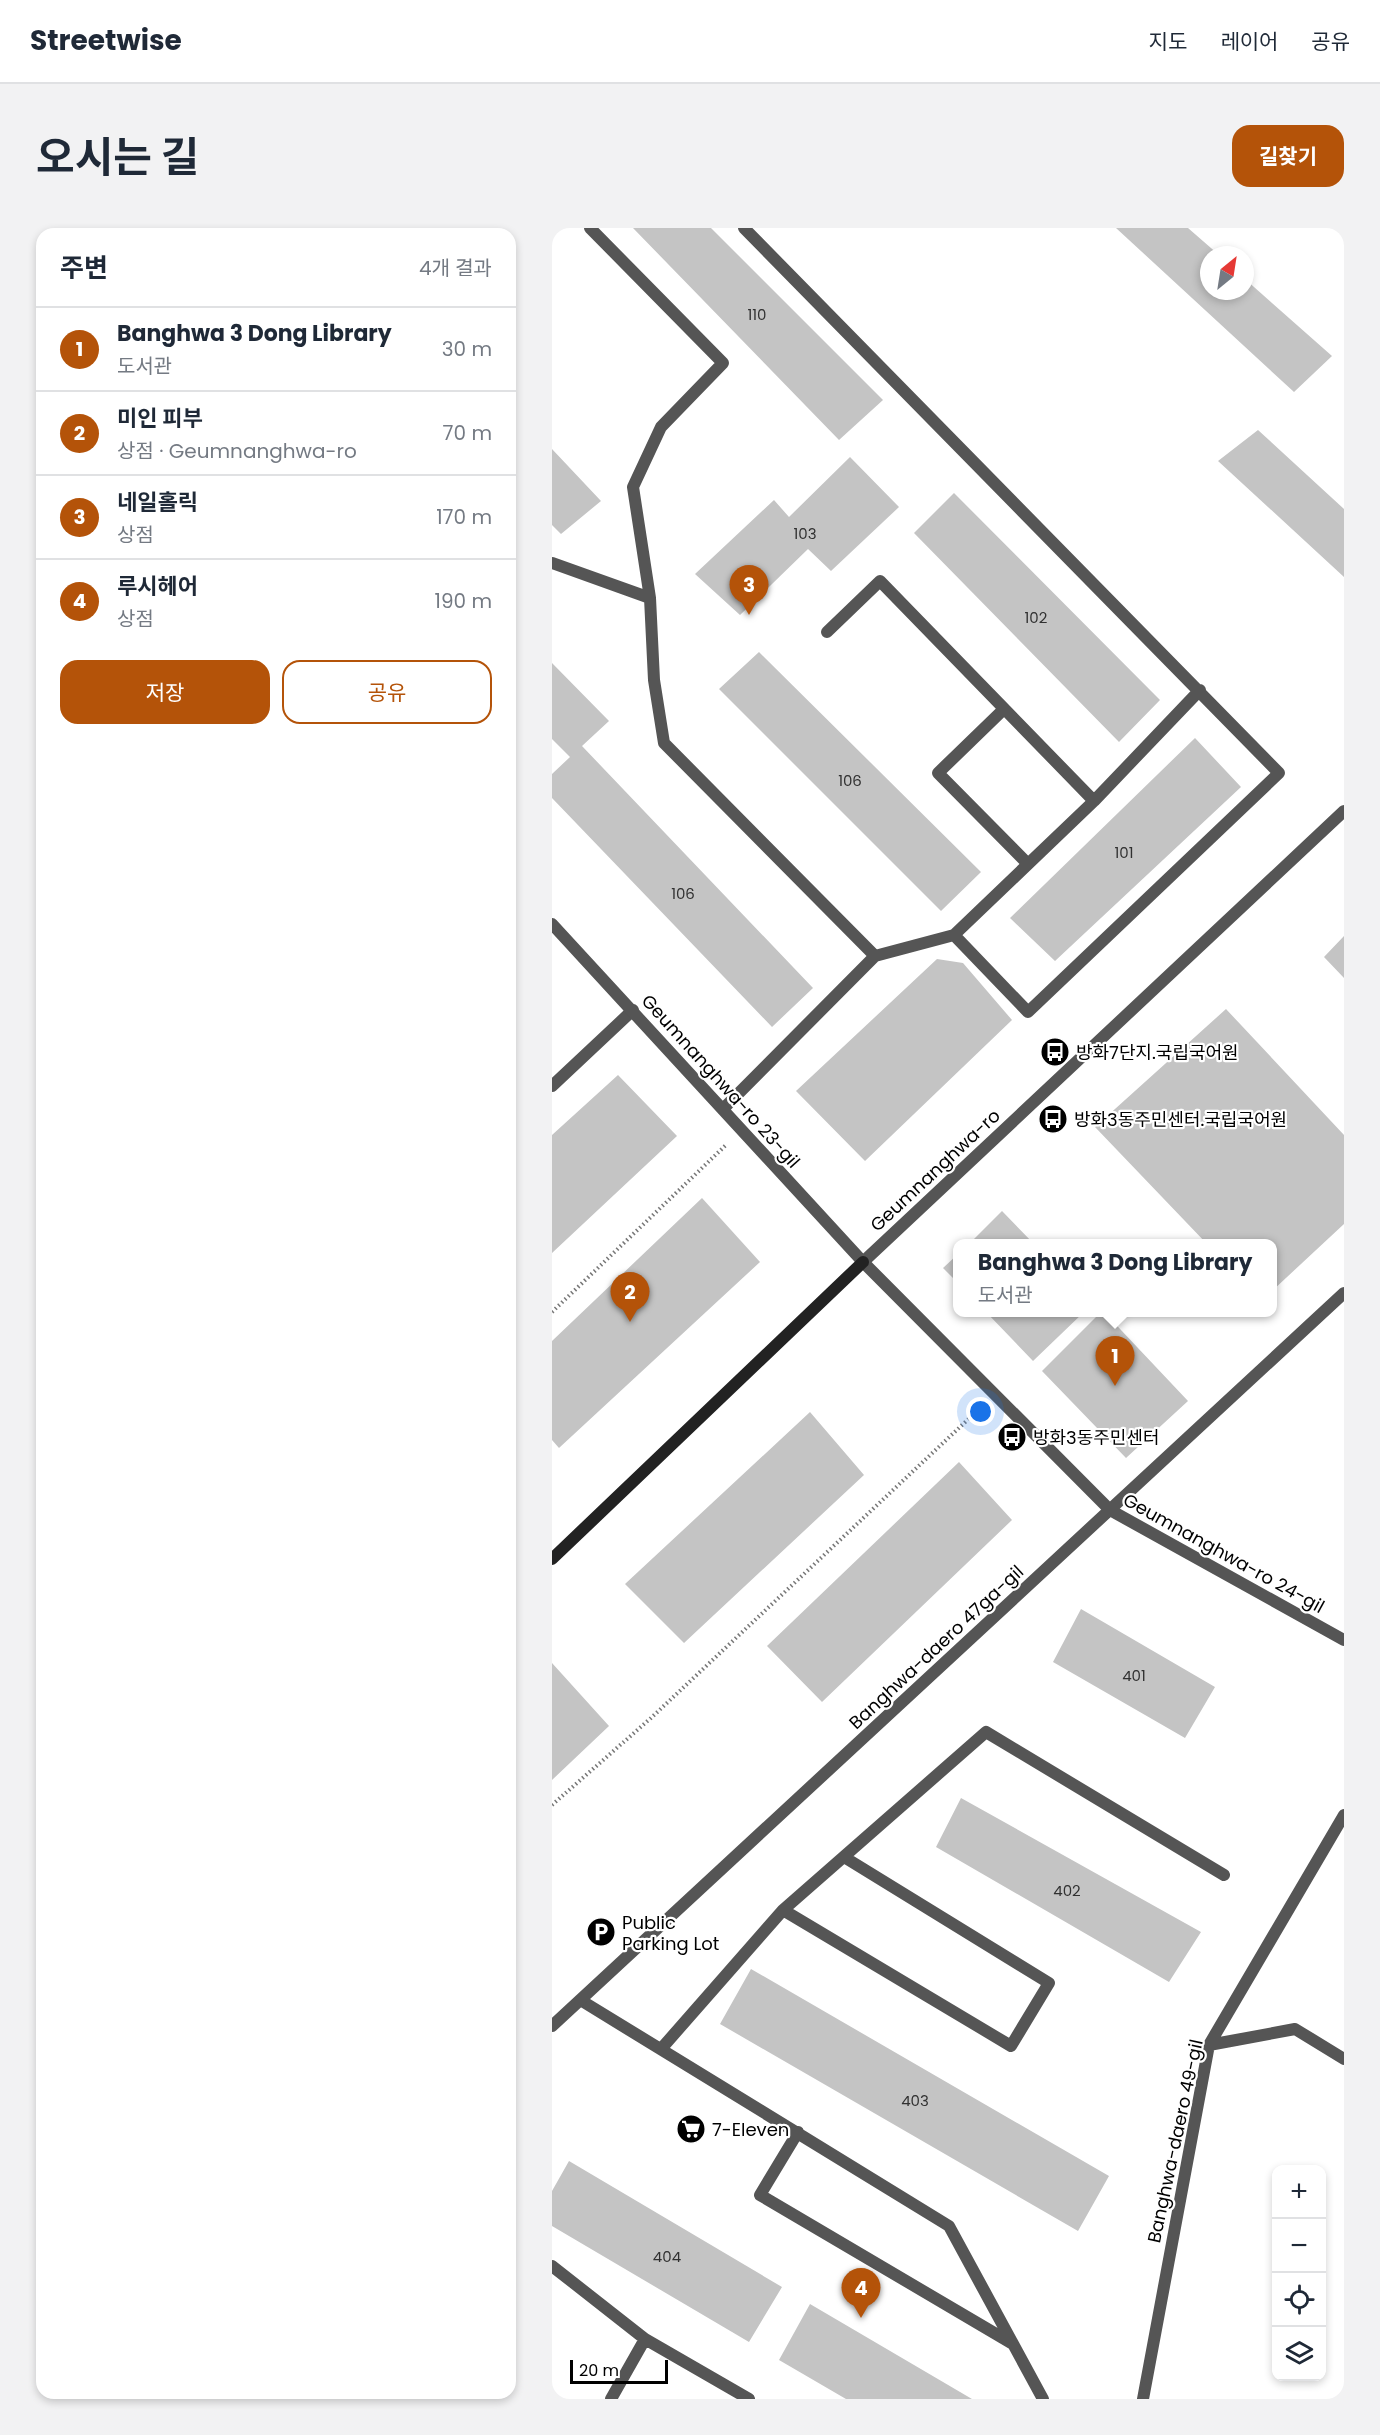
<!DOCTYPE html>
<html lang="ko">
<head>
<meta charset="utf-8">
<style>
	body { margin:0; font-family:Poppins,"Noto Sans KR",sans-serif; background:#f2f2f3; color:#1f2937 }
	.controls { position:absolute; right:18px; bottom:18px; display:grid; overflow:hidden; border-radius:12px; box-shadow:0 3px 9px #0003 }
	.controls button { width:54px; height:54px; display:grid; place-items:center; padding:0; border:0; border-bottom:2px solid #e0e1e3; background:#fff; color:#1f2937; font:30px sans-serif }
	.compass { position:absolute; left:648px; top:18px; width:54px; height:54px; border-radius:50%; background:#fff; box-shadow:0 3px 9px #0003; rotate:30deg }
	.scale { position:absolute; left:18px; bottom:15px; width:98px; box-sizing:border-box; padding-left:6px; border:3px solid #000; border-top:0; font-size:16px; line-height:21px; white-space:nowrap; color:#000; -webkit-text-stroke:4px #fff; paint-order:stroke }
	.you { position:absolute; left:429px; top:1184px; width:21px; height:21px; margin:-15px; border:4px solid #fff; border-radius:50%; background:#1a73e8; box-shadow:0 0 0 9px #1a73e833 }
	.badge { display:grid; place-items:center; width:39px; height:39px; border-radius:50%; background:#b45309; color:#fff; font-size:20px; font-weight:700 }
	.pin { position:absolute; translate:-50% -50px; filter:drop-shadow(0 2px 3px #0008) }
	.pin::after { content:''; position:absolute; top:32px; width:21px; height:18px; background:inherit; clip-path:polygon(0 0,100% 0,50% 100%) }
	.popup { position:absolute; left:401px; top:1011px; width:324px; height:78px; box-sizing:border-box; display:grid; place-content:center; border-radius:12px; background:#fff; filter:drop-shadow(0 2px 4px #0005); font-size:20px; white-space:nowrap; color:#747a83 }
	.popup b { font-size:22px; color:#1f2937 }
	.popup::after { content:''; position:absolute; left:50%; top:100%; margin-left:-12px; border:12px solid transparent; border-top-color:#fff }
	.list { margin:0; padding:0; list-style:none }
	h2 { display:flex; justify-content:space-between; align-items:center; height:78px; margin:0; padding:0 24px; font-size:26px }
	h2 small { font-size:20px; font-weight:400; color:#747a83 }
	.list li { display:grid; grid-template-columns:39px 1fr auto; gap:18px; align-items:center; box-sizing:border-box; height:84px; padding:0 24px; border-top:2px solid #e0e1e3 }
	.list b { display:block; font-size:22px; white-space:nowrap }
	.list p { margin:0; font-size:20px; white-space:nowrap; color:#747a83 }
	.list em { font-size:20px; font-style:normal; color:#747a83 }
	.actions { display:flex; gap:12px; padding:18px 24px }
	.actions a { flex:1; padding:14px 0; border:2px solid #b45309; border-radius:18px; text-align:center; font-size:21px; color:#b45309 }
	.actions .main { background:#b45309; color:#fff }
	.icon { flex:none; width:33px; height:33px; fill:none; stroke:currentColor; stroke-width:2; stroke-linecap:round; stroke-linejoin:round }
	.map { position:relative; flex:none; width:792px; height:2171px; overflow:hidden; border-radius:18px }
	header { display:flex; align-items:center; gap:36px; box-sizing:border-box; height:84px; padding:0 30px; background:#fff; border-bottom:2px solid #e0e1e3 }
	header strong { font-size:28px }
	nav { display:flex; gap:33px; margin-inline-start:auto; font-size:21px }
	.intro { display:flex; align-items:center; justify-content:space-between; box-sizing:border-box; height:144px; padding:0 36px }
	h1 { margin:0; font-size:42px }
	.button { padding:15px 27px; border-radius:18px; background:#b45309; color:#fff; font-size:21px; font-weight:700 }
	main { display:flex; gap:36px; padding:0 36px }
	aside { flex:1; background:#fff; border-radius:18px; box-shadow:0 3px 9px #0003 }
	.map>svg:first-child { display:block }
	.building { fill:#c4c4c4 }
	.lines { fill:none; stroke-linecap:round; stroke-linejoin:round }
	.path { stroke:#777; stroke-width:4; stroke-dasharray:1.5 3; stroke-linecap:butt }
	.service { stroke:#555; stroke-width:12 }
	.minor { stroke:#555; stroke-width:12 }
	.tertiary { stroke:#555; stroke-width:12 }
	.secondary { stroke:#222; stroke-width:12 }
	.labels { text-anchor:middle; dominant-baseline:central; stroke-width:4.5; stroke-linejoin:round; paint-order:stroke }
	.number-label { font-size:15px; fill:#313131 }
	.poi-label { font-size:18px; fill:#000; stroke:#fff; text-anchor:start }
	.street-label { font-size:18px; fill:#000; stroke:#fff }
</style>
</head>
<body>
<header>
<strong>Streetwise</strong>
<nav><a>지도</a><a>레이어</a><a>공유</a></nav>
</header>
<div class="intro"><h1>오시는 길</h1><a class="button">길찾기</a></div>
<main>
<aside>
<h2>주변<small>4개 결과</small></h2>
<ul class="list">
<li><span class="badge">1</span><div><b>Banghwa 3 Dong Library</b><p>도서관</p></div><em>30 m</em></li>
<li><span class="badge">2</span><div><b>미인 피부</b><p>상점 · Geumnanghwa-ro</p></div><em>70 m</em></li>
<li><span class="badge">3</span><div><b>네일홀릭</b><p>상점</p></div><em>170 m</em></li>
<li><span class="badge">4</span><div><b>루시헤어</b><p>상점</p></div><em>190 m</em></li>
</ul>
<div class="actions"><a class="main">저장</a><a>공유</a></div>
</aside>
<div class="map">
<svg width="792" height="2171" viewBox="0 0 792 2171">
	<rect width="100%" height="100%" fill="#fff"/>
	<path class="building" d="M81,0H159L331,172L287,212Z
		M564,0H636L667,27H657V63H693V51L780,128L742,164Z
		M706,202L792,281V349L666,233Z
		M0,221L49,273L9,306L0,297Z
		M298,229L347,279L279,343L256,321L188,387L143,346L222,272L237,289Z
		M402,265L608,472L567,514L362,305Z
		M207,424L429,644L389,683L167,461Z
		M0,435L57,493L30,518L261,760L220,799L0,570V546L18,529L0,511Z
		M643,510L689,559L503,733L458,690Z
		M792,708V750L772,729Z
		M385,731L411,735L460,792L313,933L244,863Z
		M674,781L792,907V996L720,1063V1016H655L543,899Z
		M66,847L125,908L0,1025V907Z
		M150,970L208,1034L7,1220L0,1212V1113Z
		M450,983L482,1016H417Z
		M406,1026V1055L391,1040Z
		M434,1084H532L481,1133Z
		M549,1084H552L636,1173L574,1230L490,1143Z
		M258,1184L312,1247L132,1415L73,1356Z
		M407,1234L460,1292L270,1474L215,1418Z
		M529,1381L663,1459L633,1510L501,1434Z
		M0,1435L57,1498L0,1552Z
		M409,1570L649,1704L617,1754L384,1619Z
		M199,1741L557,1948L526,2003L168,1796Z
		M17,1933L230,2059L197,2114L0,1998V1963Z
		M258,2076L420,2171H294L227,2132Z"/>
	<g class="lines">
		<path class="path" d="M0,1084L175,916
			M0,1577L99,1490L426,1182"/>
		<path class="service" d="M38,0L171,135L109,199L81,259L98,370L102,452L112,515L323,728L171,881
			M192,0L727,545L476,784L402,707L323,728
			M0,335L98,370
			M275,404L328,353L542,573
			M452,481L386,545L476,636
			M402,707L542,573L648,462
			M231,1682L459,1818L497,1755L292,1629
			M30,1773L397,1998L491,2171
			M109,1821L231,1682L434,1504L672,1647
			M246,1904L208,1967L461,2116
			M0,2038L93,2111
			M59,2171L93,2111L197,2171"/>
		<path class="minor" d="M0,858L81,782
			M311,1034L558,1282L792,1412
			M0,1798L792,1065
			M657,1817L743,1801L792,1831
			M591,2171L657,1817L792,1587"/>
		<path class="tertiary" d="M0,696L311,1034L792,583"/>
		<path class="secondary" d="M0,1331L311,1034"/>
	</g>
	<defs>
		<g id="bus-disc" transform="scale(1.5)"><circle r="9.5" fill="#000" stroke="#fff"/><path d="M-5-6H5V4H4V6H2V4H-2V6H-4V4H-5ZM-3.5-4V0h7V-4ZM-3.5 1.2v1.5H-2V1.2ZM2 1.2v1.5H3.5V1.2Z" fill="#fff"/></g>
		<g id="parking-disc" transform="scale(1.5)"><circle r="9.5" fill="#000" stroke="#fff"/><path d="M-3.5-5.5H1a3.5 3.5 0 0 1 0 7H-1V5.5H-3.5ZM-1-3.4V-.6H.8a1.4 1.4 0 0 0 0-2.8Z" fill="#fff"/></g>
		<g id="supermarket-disc" transform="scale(1.5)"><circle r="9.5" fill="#000" stroke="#fff"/><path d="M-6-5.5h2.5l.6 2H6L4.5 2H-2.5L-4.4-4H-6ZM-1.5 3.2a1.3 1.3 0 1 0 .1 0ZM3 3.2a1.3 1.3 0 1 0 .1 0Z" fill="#fff"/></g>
	</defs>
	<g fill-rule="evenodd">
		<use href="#bus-disc" x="503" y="824"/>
		<use href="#bus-disc" x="501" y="891"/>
		<use href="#bus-disc" x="460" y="1209"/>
		<use href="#parking-disc" x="49" y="1704"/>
		<use href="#supermarket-disc" x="139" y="1901"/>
	</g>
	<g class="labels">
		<g class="number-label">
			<text x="205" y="86">110</text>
			<text x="253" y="305">103</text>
			<text x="484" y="389">102</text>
			<text x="298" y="552">106</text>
			<text x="572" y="624">101</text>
			<text x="131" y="665">106</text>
			<text x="582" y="1447">401</text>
			<text x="515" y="1662">402</text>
			<text x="363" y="1872">403</text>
			<text x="115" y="2028">404</text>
		</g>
		<g class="poi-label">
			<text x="524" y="824">방화7단지.국립국어원</text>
			<text x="522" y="891">방화3동주민센터.국립국어원</text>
			<text x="481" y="1209">방화3동주민센터</text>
			<text x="70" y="1694">Public<tspan x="70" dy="21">Parking Lot</tspan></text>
			<text x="160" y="1901">7-Eleven</text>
		</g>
		<g class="street-label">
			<text transform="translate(169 853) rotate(48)">Geumnanghwa-ro 23-gil</text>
			<text transform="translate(383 942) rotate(-43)">Geumnanghwa-ro</text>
			<text transform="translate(672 1325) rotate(29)">Geumnanghwa-ro 24-gil</text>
			<text transform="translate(384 1419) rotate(-43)">Banghwa-daero 47ga-gil</text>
			<text transform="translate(623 1913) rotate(-78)">Banghwa-daero 49-gil</text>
		</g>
	</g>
</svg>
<div class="controls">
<button>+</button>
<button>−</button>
<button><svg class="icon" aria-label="locate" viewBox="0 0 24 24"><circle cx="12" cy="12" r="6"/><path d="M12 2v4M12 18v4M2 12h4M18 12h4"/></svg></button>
<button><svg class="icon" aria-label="layers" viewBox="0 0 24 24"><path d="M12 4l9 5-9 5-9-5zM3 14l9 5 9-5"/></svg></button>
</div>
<svg class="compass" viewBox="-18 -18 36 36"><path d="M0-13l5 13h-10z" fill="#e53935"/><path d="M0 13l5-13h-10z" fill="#747a83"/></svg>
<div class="scale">20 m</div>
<div class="you"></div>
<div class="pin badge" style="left:563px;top:1158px">1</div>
<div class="popup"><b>Banghwa 3 Dong Library</b>도서관</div>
<div class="pin badge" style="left:78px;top:1094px">2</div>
<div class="pin badge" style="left:197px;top:387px">3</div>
<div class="pin badge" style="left:309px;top:2090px">4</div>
</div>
</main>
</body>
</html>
